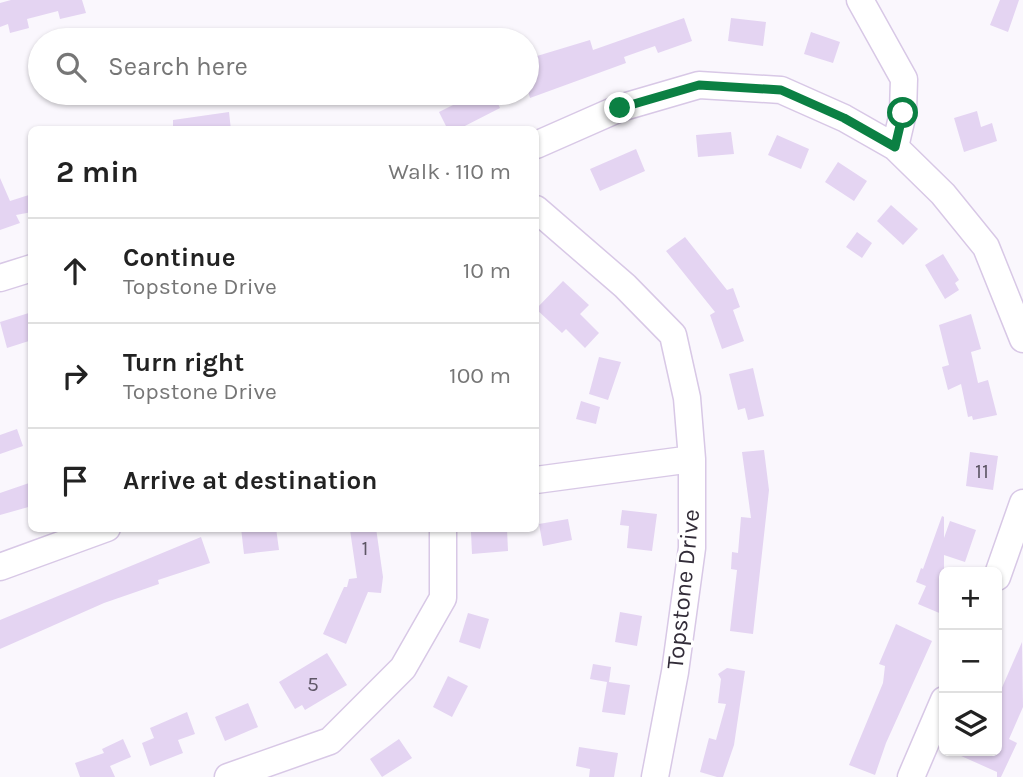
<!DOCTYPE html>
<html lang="en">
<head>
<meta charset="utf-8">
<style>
	body { margin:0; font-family:Karla,sans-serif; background:#f2f2f2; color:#222 }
	.controls { position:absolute; right:21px; bottom:21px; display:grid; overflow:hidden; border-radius:10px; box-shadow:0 2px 5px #0004 }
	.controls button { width:63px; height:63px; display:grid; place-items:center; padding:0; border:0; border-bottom:2px solid #e0e0e0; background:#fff; color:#222; font:35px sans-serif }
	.stop { position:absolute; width:21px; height:21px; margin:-16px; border:5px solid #0b8043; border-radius:50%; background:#fff }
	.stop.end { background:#0b8043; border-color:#fff; box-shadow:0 2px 7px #0008 }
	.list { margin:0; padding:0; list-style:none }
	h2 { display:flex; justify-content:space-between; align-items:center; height:91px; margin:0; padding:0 28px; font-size:30px }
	h2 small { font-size:23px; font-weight:400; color:#767676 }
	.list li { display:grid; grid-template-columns:46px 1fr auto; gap:21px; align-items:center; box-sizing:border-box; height:105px; padding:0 28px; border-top:2px solid #e0e0e0 }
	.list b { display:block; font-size:26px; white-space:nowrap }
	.list p { margin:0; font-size:23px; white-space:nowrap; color:#767676 }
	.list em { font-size:23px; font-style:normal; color:#767676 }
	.icon { flex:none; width:38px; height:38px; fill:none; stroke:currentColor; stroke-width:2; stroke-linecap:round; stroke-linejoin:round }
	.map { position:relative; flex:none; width:1023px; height:777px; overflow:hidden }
	.search { position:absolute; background:#fff; box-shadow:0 2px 5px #0004; left:28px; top:28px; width:511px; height:77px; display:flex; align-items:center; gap:18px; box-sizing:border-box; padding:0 24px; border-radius:38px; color:#767676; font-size:26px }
	.panel { position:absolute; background:#fff; box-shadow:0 2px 5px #0004; left:28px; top:126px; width:511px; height:406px; border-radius:10px }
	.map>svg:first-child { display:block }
	.building { fill:#e4d4f2 }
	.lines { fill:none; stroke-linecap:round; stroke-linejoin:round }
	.minor-casing { stroke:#d8c8e6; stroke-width:29 }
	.minor { stroke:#fff; stroke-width:26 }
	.route { stroke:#0b8043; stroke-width:9 }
	.labels { text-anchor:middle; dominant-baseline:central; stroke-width:6; stroke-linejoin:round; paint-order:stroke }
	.number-label { font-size:21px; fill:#5e5666 }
	.street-label { font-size:24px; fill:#322c38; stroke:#fff }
</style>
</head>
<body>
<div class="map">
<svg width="1023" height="777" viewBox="0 0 1023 777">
	<rect width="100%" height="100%" fill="#faf7fd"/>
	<path class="building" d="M11,0H82L86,13L60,19L58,11L27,19L29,28L10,33L8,24L0,27V3Z
		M1000,0H1019L1008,32L990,25Z
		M684,18L692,41L658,53L655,46L624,57L626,63L530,98L527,88V59L590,40L593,50Z
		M731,18L766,22L763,46L728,41Z
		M811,32L840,42L833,63L804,54Z
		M477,93H493L500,108L457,130H448L439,112Z
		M977,111L981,127L992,123L997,141L964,152L954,118Z
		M229,112L231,130H173V120Z
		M731,132L734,154L698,157L696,135Z
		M777,135L809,149L801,169L768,155Z
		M636,149L645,171L600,191L590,169Z
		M838,162L867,181L854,201L825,182Z
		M0,178L10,201L32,194V212L16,215L20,223L0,230Z
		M891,205L918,229L903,245L877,221Z
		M857,232L872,243L862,258L846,247Z
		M685,237L727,290L733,288L740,307L733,310L744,341L722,349L710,315L715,312L666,251Z
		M943,254L959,280L955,283L959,290L945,299L925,265Z
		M563,281L589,305L580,314L599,333L585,348L566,329L562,333L536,309Z
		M32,312V340L7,348L0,322Z
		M971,314L981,349L971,352L978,383L988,380L997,415L973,420L972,416L968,417L961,384L948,390L942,367L949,365L939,325Z
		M599,357L621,362L608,400L589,394Z
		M753,368L764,416L748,420L745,408L738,410L729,374Z
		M581,401L600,407L596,424L576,419Z
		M17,429L23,446L0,454V435Z
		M764,450L769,490L753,634L730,631L737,570L731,569L732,552L738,553L741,517L751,518L742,452Z
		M970,452L998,456L993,490L966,486Z
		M32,482V506L0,515V493Z
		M622,510L657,514L652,551L627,548L629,526L620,525Z
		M942,516L944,517V538L950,521L976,530L965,562L944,555V615L918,604L926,586L916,582L921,568L923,569Z
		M568,519L572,540L543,546L539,524Z
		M241,528H276L279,550L244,554Z
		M359,528H376L383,577L381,593L368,592L346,644L323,634L344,587H347L349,579L357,578L350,530Z
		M507,529L508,551L472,554L471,532Z
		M201,537L210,563L158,580L159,584L104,603L0,649V620Z
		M620,612L642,616L637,646L615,642Z
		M468,613L489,619L480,649L459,642Z
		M896,624L932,641L886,743L875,775L849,765L883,683L885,666L879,664Z
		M1022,642L1023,707L1009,739L1017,743L1001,777H997V772L950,751H997V699Z
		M327,653L347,685L305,710L302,705L295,709L279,682Z
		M593,664L611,667L609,682L630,685L625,715L602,712L607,682L590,679Z
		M727,668L745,671L734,745L723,777H717L700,772L709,738L716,740L726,704L718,703L721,679L718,674Z
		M448,676L468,686L452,717L433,707Z
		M248,703L258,727L225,741L215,717Z
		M187,712L195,734L178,740L183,753L150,766L142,743L154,738L150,728Z
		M123,739L131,757L110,766L115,777H80L75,763L104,753L102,749Z
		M399,739L412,758L382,777L370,759Z
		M579,747L618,753L614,777H589L590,769L576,766Z"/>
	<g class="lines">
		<g class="minor-casing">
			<path id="minor" d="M860,0L904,79L903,113L895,147
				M536,145L620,108L699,85L781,90L844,118L895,147L943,194L986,247L1023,339
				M536,209L625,286L673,335L687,398L692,459V548L675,672L655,777
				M0,278L32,268
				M536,480L692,459
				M0,567L107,528
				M997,577L1023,503
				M228,777L330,741L403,668L443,598V528
				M911,777L944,700"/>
		</g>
		<use href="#minor" class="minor"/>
	</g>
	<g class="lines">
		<path class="route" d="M620,108L699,85L781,90L844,118L895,147L903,113"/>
	</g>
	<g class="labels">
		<g class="number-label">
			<text x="982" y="471">11</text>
			<text x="365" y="548">1</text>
			<text x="313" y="684">5</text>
		</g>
		<g class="street-label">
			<text transform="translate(683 589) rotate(-84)">Topstone Drive</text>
		</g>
	</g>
</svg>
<div class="controls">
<button>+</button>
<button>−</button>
<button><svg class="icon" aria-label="layers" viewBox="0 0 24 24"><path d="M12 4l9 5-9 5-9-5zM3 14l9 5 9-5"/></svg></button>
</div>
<div class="stop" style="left:903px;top:113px"></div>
<div class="stop end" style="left:620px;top:108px"></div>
<div class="search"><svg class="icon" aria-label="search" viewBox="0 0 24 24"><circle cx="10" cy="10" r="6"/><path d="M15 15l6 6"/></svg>Search here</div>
<section class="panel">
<h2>2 min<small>Walk · 110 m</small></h2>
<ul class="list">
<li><svg class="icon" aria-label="ahead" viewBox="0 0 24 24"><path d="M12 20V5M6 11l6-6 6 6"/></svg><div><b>Continue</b><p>Topstone Drive</p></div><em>10 m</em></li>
<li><svg class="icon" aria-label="right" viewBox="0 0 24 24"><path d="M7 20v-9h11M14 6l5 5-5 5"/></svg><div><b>Turn right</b><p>Topstone Drive</p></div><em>100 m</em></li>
<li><svg class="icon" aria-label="arrive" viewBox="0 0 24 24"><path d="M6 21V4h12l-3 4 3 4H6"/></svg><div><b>Arrive at destination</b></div></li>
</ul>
</section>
</div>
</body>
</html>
